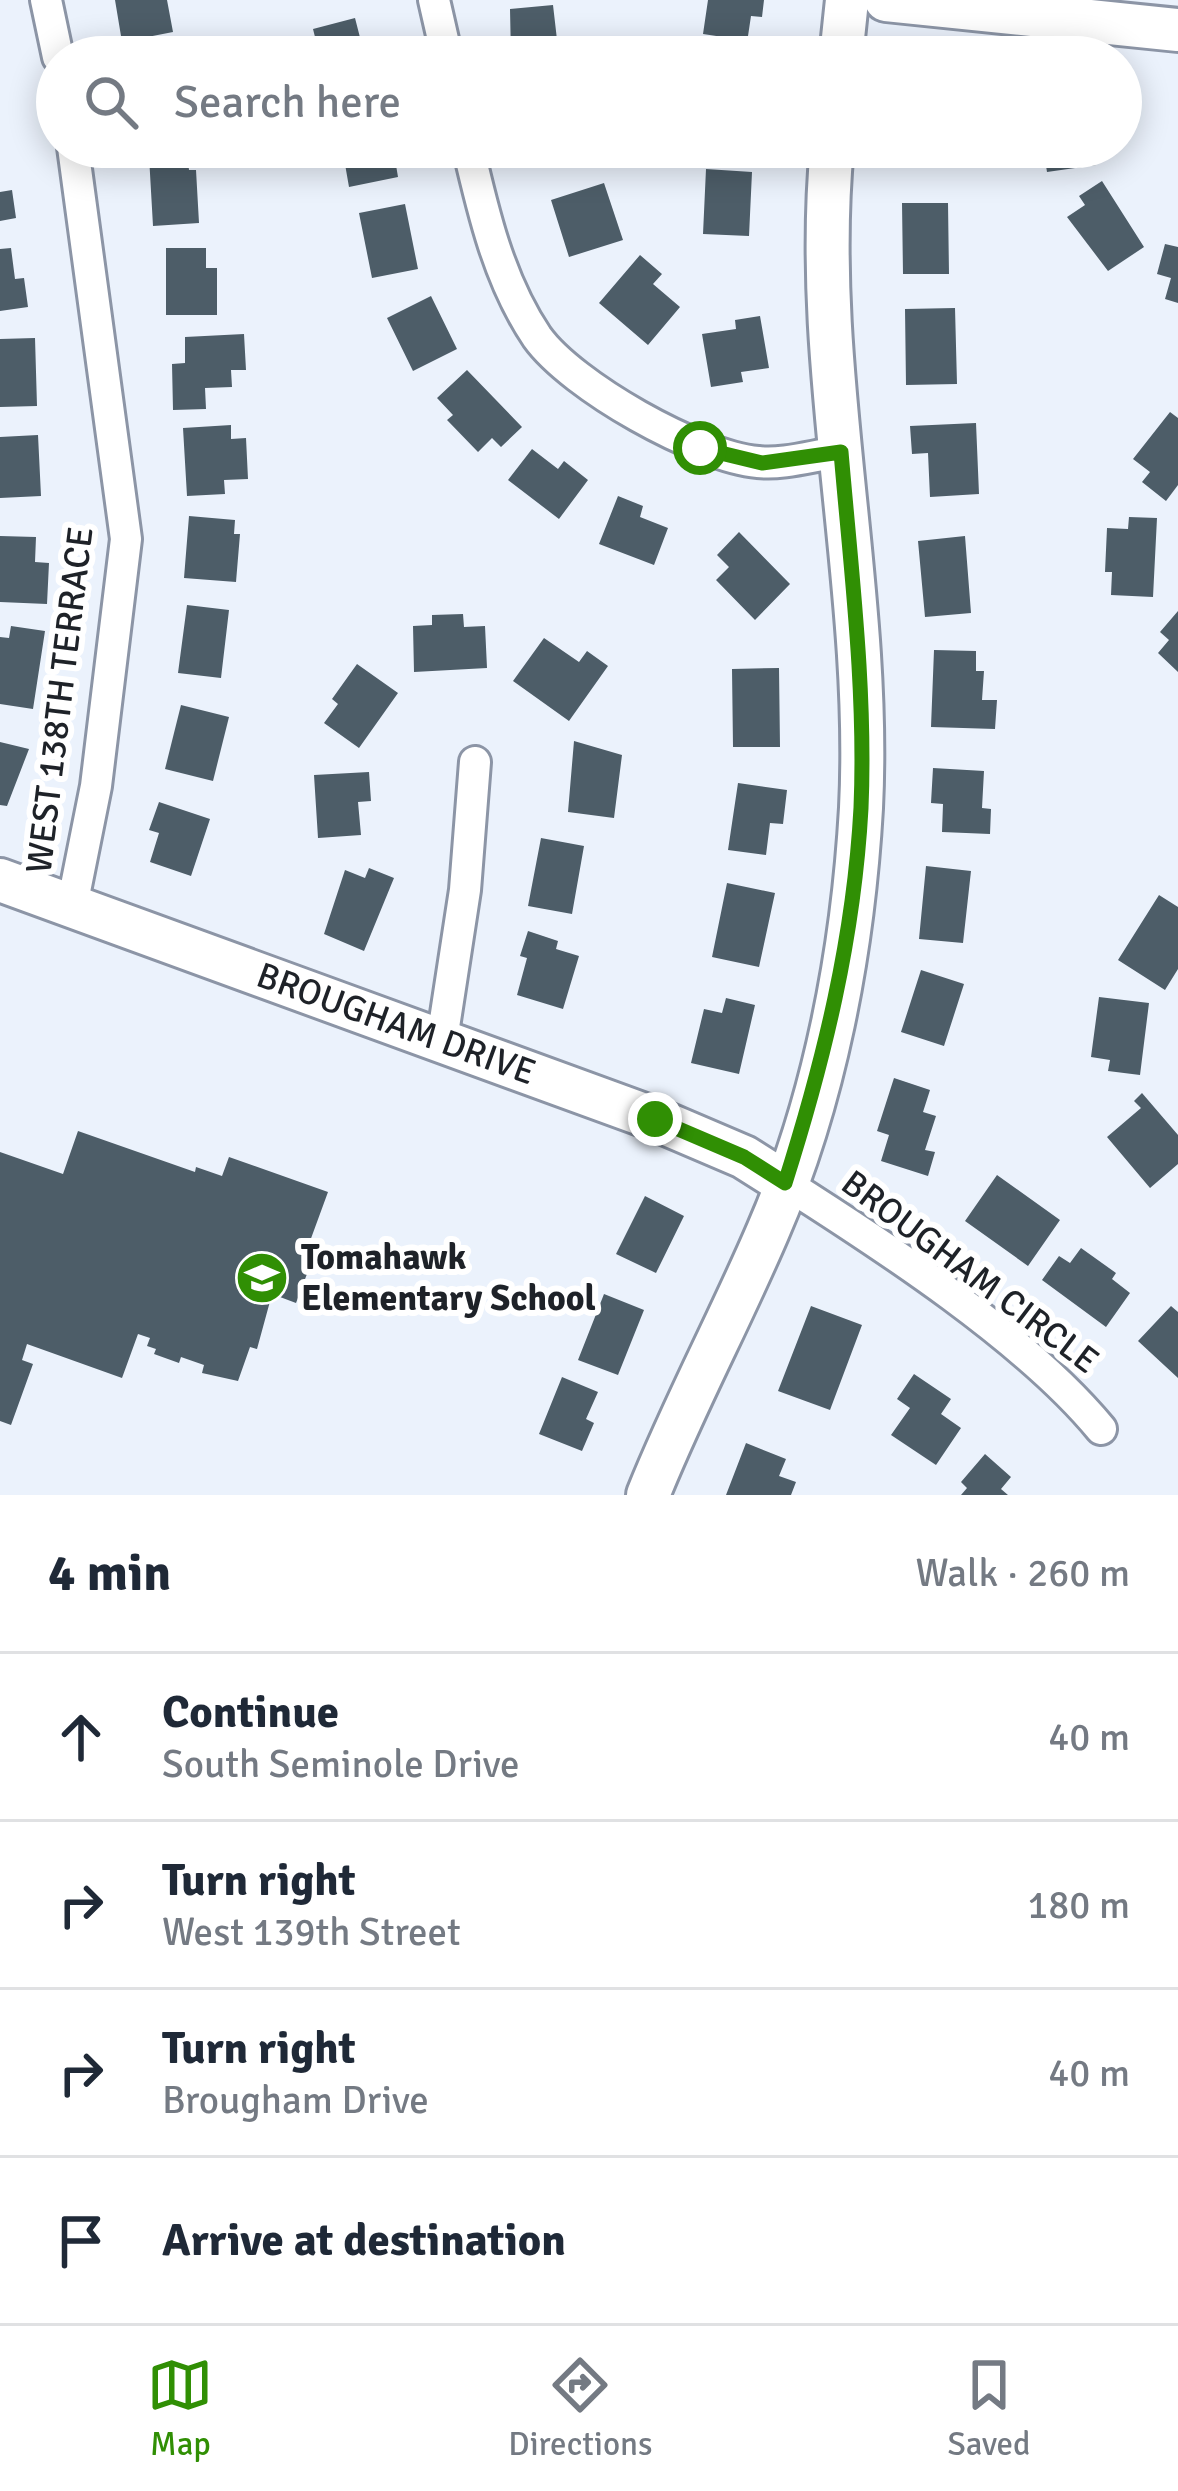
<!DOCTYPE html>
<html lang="en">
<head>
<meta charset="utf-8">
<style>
	body { margin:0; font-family:Signika,sans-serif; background:#f2f2f3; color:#1f2937 }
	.stop { position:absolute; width:36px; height:36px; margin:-27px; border:9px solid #308f04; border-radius:50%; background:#fff }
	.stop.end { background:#308f04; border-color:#fff; box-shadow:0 3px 12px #0008 }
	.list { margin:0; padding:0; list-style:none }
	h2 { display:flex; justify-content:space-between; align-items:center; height:156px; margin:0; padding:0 48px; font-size:51px }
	h2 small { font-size:39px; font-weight:400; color:#747a83 }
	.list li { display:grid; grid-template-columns:78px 1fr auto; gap:36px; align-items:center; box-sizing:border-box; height:168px; padding:0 48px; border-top:3px solid #e0e1e3 }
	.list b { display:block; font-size:45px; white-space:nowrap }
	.list p { margin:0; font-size:39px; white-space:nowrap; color:#747a83 }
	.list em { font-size:39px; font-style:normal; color:#747a83 }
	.icon { flex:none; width:66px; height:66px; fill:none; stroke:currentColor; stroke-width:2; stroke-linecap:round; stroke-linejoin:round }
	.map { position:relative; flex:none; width:1178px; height:1495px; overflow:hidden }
	.search { position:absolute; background:#fff; box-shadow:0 6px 30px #0003; left:36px; right:36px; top:36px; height:132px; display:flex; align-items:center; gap:30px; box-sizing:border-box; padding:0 42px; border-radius:66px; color:#747a83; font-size:45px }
	.sheet { height:828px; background:#fff }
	nav { display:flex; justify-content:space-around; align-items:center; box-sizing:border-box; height:168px; border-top:3px solid #e0e1e3; background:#fff; font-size:33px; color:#747a83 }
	nav a { display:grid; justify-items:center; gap:6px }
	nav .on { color:#308f04 }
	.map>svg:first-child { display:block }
	.building { fill:#4d5d68 }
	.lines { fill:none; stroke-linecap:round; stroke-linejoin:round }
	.street-casing { stroke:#8c95a6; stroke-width:36 }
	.secondary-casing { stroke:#8c95a6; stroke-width:48 }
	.street { stroke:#fff; stroke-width:30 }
	.secondary { stroke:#fff; stroke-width:42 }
	.route { stroke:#308f04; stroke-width:15 }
	.labels { text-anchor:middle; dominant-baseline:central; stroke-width:12; stroke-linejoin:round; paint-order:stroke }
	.street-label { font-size:36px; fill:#1e2228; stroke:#fff }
	.poi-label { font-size:36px; font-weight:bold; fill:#1e2228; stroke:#fff; text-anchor:start }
</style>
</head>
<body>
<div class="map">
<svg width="1178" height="1495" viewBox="0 0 1178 1495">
	<rect width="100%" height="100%" fill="#ebf2fc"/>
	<path class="building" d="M115,0H167L173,32L122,42Z
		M708,0H764L762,17L751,16L745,56L721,53L723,37L703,34Z
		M553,5L559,57H511L510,9Z
		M355,18L365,57H320L313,29Z
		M342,147H393L398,177L349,187Z
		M533,147H589V149L537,161Z
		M896,147H957L952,158L932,150L928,160Z
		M1043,147H1094L1096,165L1047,172Z
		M187,153L189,170H196L199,223L153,226L149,156Z
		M706,169L752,172L749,236L703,234Z
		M1102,181L1144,247L1108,271L1067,217L1085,205L1079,196Z
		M604,183L623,240L569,257L551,200Z
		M12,190L16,218L0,221V192Z
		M902,203H948L949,274H903Z
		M405,204L418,269L372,278L359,213Z
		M1165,244L1178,247V303L1165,299L1171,278L1157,274Z
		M11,248L15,279L24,278L28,307L0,311V249Z
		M166,248H206V268H217V315H166Z
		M640,255L662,274L653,284L680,307L648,345L599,303Z
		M431,296L457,349L413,371L387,318Z
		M955,308L957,384L906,385L905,309Z
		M760,316L769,368L741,372L743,382L711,387L702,334L736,329L735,320Z
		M244,334L246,370H231L232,387L205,388L206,409L173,410L172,364L185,363V337Z
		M35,338L37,406L0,407V339Z
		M467,370L522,427L501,447L492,438L478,452L447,420L453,415L437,398Z
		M1170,412L1178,418V485L1166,501L1142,482L1150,472L1133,459Z
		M976,423L979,494L930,497L928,453L912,454L910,426Z
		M231,425V439L246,438L248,479L224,480L225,494L187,496L183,428Z
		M38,435L41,496L0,498V437Z
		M532,449L558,469L564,461L588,480L559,519L508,480Z
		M618,496L643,506L640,517L668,528L654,565L599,544Z
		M189,516L235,520L234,534H240L236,582L184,578Z
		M1129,517L1157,518L1153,597L1111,595L1112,572H1105L1107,528L1128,529Z
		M739,532L790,584L755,620L716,580L729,567L717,555Z
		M0,536L36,537L35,562L49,563L47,604L0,602Z
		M965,536L971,613L925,617L918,541Z
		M187,605L229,610L221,678L178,673Z
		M1178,611V672L1158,653L1169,640L1160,632Z
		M463,614L464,627L485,626L487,668L414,672L413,626L432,625V615Z
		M11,626L45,631L33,709L0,704V637L9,638Z
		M544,638L579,662L587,651L608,666L569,721L513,681Z
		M934,650L976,651V671H984L982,700H997L995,729L931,727Z
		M357,664L398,693L359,748L324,723L338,704L332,699Z
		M779,668L780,747H733L732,669Z
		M181,705L229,717L213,781L165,769Z
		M574,741L622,755L614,818L568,812Z
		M0,742L29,749L7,806L0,805Z
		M933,768L984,771L982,808L991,809L990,834L942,832L943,804L931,803Z
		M369,772L371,801L358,802L361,835L318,838L314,775Z
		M738,783L787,790L783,824L770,823L766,855L728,850Z
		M159,802L210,819L191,876L150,862L159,833L149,830Z
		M541,838L584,846L572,914L528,906Z
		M926,866L971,871L963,943L919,939Z
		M369,868L394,878L364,951L324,934L345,870L365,878Z
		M727,883L775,893L759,967L712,957Z
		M1159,895L1178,907V969L1165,990L1118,960Z
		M528,931L558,941L556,949L579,956L563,1009L517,995L527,958L520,956Z
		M921,970L964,984L944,1046L901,1032Z
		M1099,997L1149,1003L1140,1075L1108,1071L1110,1060L1091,1057Z
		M726,998L755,1005L739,1074L691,1063L704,1009L722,1013Z
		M894,1078L930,1090L923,1112L936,1116L925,1150L935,1152L928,1176L881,1161L889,1135L877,1131Z
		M1142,1093L1178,1135V1164L1150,1188L1107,1137L1141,1108L1134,1101Z
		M78,1131L195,1172L196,1167L222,1176L229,1157L328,1192L302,1263L310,1266L296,1303L272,1294L257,1349L250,1347L238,1381L202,1373L204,1365L181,1357L179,1363L154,1354L156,1349L147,1346L150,1338L138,1334L122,1378L27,1344L22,1360L33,1364L11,1425L0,1421V1152L63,1174Z
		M997,1175L1060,1220L1028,1266L965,1221Z
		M645,1196L684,1216L656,1273L616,1254Z
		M1081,1248L1116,1273L1112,1279L1130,1293L1106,1327L1042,1280L1059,1256L1070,1263Z
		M604,1294L644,1310L618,1375L578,1360Z
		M811,1306L862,1325L830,1410L778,1391Z
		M1171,1306L1178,1312V1378L1138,1341Z
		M914,1374L951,1399L941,1414L961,1428L936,1465L891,1435L910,1408L897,1399Z
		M562,1377L598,1392L586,1419L594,1423L582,1451L539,1434Z
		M746,1443L786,1459L779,1476L796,1482L791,1495H726Z
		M985,1454L1011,1477L1001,1489L1008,1495H961L967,1488L961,1482Z"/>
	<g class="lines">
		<g class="street-casing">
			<path id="street" d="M46,0L58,57
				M434,0L447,57
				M468,147C483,212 499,281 537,337C572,386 698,457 758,462C784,465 815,455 841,452
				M72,906L96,786L126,539L73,147
				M442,1040L465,890L475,762
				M785,1183C884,1246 1027,1339 1101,1429"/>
		</g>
		<g class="secondary-casing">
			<path id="secondary" d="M886,0L1178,30
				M841,57L847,0
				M0,880L655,1119L744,1157L785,1183
				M648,1495C684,1405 730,1320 768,1231C825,1100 853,950 861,808C872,587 811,367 832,147"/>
		</g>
		<use href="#street" class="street"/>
		<use href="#secondary" class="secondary"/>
	</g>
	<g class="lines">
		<path class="route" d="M655,1119L744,1157L785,1183C824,1060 854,938 861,808C866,689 851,570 841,452L762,463L700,448"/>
	</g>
	<defs>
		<g id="school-disc" transform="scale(2.7)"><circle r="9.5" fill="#308f04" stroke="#fff"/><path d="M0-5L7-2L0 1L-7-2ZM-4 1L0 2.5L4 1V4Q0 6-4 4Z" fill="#fff"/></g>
	</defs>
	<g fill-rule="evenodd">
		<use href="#school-disc" x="262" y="1278"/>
	</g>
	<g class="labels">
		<g class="street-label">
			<text transform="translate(60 700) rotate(-83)">WEST 138TH TERRACE</text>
			<text transform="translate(396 1024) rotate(20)">BROUGHAM DRIVE</text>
			<text transform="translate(970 1272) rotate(37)">BROUGHAM CIRCLE</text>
		</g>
		<g class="poi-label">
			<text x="301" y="1257">Tomahawk<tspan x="301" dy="41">Elementary School</tspan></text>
		</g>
	</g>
</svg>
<div class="stop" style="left:700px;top:448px"></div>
<div class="stop end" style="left:655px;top:1119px"></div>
<div class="search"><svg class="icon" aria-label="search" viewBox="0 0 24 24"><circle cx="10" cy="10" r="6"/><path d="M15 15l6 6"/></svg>Search here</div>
</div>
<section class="sheet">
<h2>4 min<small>Walk · 260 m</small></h2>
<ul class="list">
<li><svg class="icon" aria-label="ahead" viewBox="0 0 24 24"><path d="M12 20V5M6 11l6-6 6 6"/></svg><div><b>Continue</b><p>South Seminole Drive</p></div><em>40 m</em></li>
<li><svg class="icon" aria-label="right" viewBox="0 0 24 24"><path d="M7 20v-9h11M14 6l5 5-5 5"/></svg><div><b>Turn right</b><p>West 139th Street</p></div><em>180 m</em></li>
<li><svg class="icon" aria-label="right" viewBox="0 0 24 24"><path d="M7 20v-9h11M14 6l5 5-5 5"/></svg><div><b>Turn right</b><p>Brougham Drive</p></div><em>40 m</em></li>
<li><svg class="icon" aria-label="arrive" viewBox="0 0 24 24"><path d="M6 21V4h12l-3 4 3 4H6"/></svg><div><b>Arrive at destination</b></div></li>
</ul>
</section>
<nav>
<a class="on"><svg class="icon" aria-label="map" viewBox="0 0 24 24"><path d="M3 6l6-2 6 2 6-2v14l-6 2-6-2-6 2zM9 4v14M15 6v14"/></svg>Map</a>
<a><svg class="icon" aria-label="directions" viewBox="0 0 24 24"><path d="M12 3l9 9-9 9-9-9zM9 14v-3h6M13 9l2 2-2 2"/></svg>Directions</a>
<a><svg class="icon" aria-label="saved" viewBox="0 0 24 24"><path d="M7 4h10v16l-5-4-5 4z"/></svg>Saved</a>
</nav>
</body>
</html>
